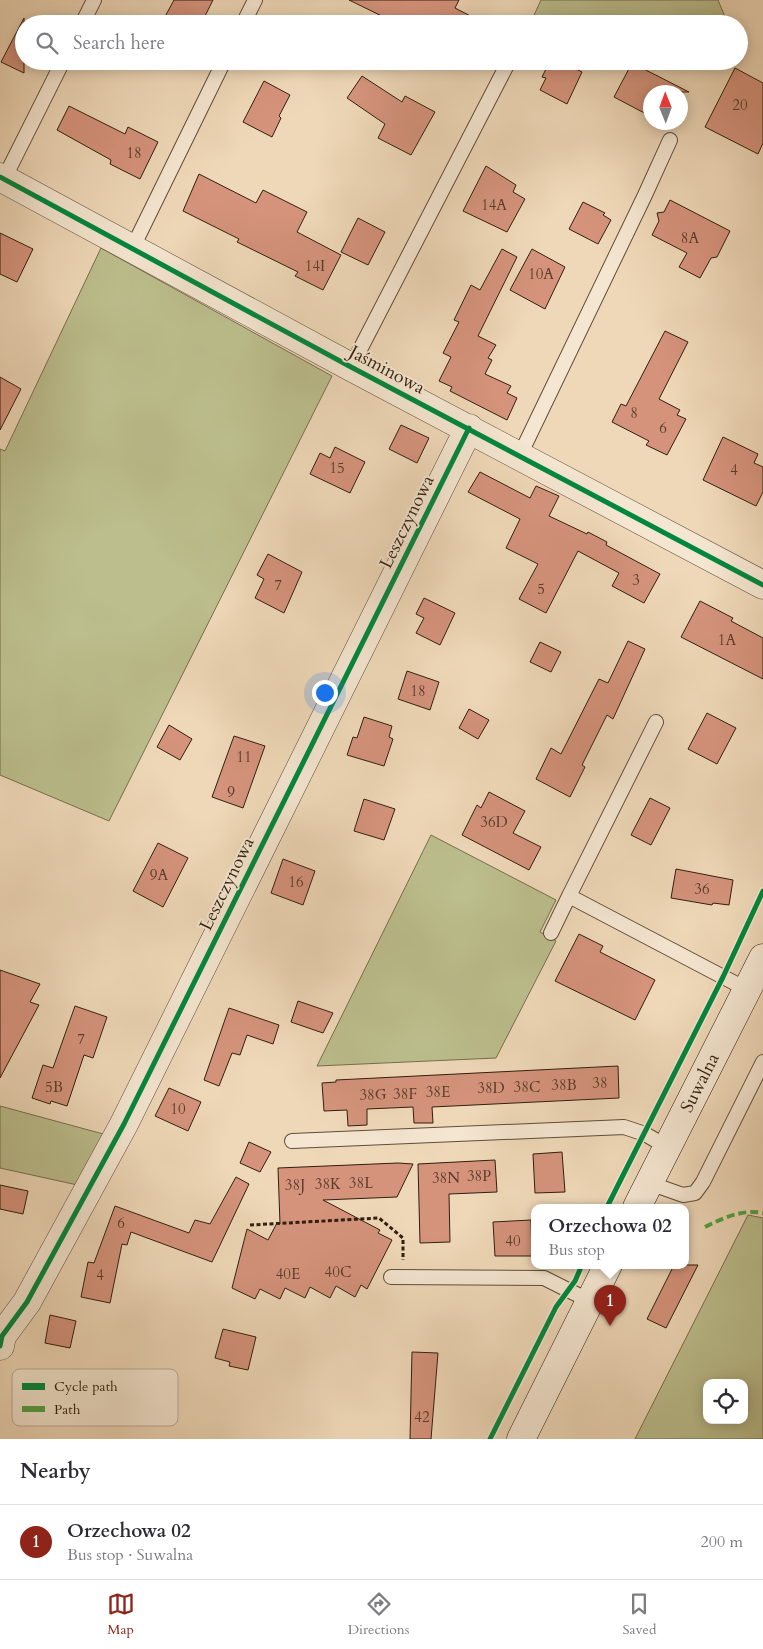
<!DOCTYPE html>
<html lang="en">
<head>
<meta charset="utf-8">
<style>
	body { margin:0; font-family:Cardo,serif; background:#f7f7f7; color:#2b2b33 }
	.controls { position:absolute; right:15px; bottom:15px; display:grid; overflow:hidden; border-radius:10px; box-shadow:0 2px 12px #0003 }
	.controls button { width:45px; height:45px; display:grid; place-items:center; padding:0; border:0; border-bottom:1px solid #e1e1e2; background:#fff; color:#2b2b33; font:25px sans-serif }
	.compass { position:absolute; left:643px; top:85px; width:45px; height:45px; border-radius:50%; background:#fff; box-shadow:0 2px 12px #0003; rotate:359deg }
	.you { position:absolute; left:324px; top:692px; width:18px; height:18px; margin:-12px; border:4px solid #fff; border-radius:50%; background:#1a73e8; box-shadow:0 0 0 8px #1a73e833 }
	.badge { display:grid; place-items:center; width:32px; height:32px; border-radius:50%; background:#8f2418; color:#fff; font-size:16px; font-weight:700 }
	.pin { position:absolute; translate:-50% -41px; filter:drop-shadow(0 1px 2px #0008) }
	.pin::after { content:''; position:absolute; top:26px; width:18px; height:15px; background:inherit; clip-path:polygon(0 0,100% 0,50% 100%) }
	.popup { position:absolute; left:531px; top:1204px; width:158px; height:65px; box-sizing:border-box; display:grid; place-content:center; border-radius:10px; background:#fff; filter:drop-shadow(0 1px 4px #0005); font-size:16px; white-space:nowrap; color:#7c7c81 }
	.popup b { font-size:19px; color:#2b2b33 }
	.popup::after { content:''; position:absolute; left:50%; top:100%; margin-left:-10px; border:10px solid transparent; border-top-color:#fff }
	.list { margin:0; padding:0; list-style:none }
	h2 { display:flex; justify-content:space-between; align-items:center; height:65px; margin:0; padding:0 20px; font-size:21px }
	h2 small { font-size:16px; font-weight:400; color:#7c7c81 }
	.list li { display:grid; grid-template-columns:32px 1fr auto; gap:15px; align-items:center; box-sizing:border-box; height:75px; padding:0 20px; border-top:1px solid #e1e1e2 }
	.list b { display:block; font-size:19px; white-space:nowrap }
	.list p { margin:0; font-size:16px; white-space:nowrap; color:#7c7c81 }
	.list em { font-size:16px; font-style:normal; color:#7c7c81 }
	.icon { flex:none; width:28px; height:28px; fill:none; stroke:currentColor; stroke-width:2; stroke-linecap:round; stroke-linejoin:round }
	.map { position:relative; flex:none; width:763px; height:1439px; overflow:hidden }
	.search { position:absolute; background:#fff; box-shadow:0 2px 12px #0003; left:15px; right:15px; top:15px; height:55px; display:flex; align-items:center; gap:12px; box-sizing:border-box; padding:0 18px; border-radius:28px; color:#7c7c81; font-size:19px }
	.sheet { height:140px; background:#fff }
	nav { display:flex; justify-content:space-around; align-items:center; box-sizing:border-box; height:70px; border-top:1px solid #e1e1e2; background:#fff; font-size:14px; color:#7c7c81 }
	nav a { display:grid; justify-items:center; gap:2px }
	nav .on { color:#8f2418 }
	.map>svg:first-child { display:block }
	.green { fill:#bcbe8d; stroke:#766e4e; fill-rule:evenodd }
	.building { fill:#d5937c; stroke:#301f0f }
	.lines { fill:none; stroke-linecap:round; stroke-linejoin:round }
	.lane-casing { stroke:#604d39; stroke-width:16 }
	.street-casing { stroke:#604d39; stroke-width:29 }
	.secondary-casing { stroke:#301f0f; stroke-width:29 }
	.path { stroke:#301f0f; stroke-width:3; stroke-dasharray:4 2.5; stroke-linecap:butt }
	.lane { stroke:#f5e6d1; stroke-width:14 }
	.street { stroke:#f5e6d1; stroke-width:28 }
	.secondary { stroke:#f5e6d1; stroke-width:28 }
	.quiet { stroke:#52a23f; stroke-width:4; stroke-dasharray:8 4; stroke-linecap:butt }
	.cycleway-casing { stroke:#f5e6d1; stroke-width:8 }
	.cycleway { stroke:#00873e; stroke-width:5 }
	.labels { text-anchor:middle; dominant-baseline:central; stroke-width:4; stroke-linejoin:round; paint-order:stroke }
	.number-label { font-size:15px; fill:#593c2a }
	.street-label { font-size:18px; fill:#301f0f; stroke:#f5e6d1 }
	.key { fill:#f5e6d1; stroke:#baaa97; stroke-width:1 }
	.key-label { font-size:14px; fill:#301f0f }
</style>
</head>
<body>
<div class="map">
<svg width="763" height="1439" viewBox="0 0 763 1439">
	<rect width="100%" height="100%" fill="#efd8b8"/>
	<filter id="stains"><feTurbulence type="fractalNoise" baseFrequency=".004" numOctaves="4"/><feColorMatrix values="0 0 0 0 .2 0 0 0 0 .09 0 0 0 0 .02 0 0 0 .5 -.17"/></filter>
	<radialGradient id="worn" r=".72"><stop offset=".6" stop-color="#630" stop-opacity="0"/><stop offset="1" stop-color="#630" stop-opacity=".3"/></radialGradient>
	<path class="green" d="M541,0H718L728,24H651L641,19L639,24H530Z
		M101,248L332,376L109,821L0,775V449L5,451Z
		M431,835L556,900L540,932L556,941L496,1058L317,1066Z
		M0,1106L107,1135L82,1186L0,1168Z
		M748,1215L763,1218V1439H635ZM707,1383H744V1420H707Z"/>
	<path class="building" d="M174,0H213L201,24H161Z
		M349,0H459L455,8L486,24H398Z
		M24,18V73L1,62Z
		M550,61H561L582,72L567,104L540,90L546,78L542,77Z
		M632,63L689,92H650V116L614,97Z
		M735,68L763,83V143L758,154L705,127Z
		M362,76L402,102L405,96L435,112L411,155L378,138L385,124L347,98Z
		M264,81L290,95L279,116L281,118L272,137L243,122Z
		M69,106L125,134L128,127L158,142L140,179L110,164L111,160L57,130Z
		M486,166L516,185L513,192L525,199L507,232L463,211Z
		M199,174L256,203L263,190L307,212L297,232L341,255L323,290L295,276L298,272L237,242L239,239L183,211Z
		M670,200L730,231L717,257L711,258L700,278L679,267L687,253L652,235L659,221L657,213L664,212Z
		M583,202L605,213L603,215L611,220L598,244L569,229Z
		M358,218L385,232L368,265L341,252Z
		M0,233L33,249L17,282L0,274Z
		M502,249L517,257L478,336L496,345L488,358L492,360L485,374L511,386L507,393L517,398L507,420L450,391L452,387L439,381L451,357L443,353L459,322L454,320L471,285L480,290Z
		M532,249L565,267L545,309L510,290Z
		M665,331L688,342L659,399L680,410L677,415L686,419L667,455L646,445L649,441L612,422L621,404L626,406Z
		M0,377L21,389L0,430Z
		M401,425L429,438L417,463L389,449Z
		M723,437L758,454L754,463L763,467V492L756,506L703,480Z
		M335,447L365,462L350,493L310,474L320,453L330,458Z
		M480,472L530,498L536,486L559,496L549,516L587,534L588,532L607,542L606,545L660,574L644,603L612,586L619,573L578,551L546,613L519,599L538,564L506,548L520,519L468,492Z
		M268,554L302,572L284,613L255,598L264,579L257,575Z
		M424,598L455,613L440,645L416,633L424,618L416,614Z
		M700,601L733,618L731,621L763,638V679L681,637Z
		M628,641L645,649L613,719L607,715L582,765L585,767L570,797L536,779L551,748L561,754L599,679L608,683Z
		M540,642L561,652L551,672L530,662Z
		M407,671L439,682L430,710L398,699Z
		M469,709L489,720L478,739L459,728Z
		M707,713L736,728L717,764L688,749Z
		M364,717L392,726L389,737L393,739L384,766L347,755L353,737L357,738Z
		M169,725L192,739L180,760L157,747Z
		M234,736L265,746L243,808L212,797Z
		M489,792L525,811L513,833L541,847L529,870L462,835L477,805L481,808Z
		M650,798L670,808L651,845L631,835Z
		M364,799L395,809L384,840L354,831Z
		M158,843L188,858L163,907L133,891Z
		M283,859L315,871L303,905L271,893Z
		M676,869L733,880L729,905L713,903L712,905L671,898Z
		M579,934L603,946L600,952L655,980L635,1020L555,981Z
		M0,970L40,984L30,1002L39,1005L0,1078Z
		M298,1001L333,1013L323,1033L291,1022Z
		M75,1006L107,1017L93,1058L84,1055L67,1106L51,1101L50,1104L32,1098L43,1065L53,1068Z
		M229,1008L279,1025L273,1044L247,1035L240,1055L232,1053L219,1086L204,1080Z
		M618,1066L619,1098L432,1107L433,1123H414L413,1107L367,1109V1125L348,1126L347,1110L324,1111L322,1083L336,1082V1080Z
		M169,1088L201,1102L188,1131L155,1116Z
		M249,1142L271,1152L260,1172L240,1163Z
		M562,1152L565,1192L535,1193L533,1154Z
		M495,1160L497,1192L449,1194L450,1242L420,1243L418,1164Z
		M398,1163L413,1164L397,1197L323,1200L380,1230L378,1233L392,1240L367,1289L361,1285L355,1297L336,1286L330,1298L310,1287L305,1298L285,1288L280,1299L260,1289L255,1299L232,1288L247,1229L268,1240L277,1223L280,1224L278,1168Z
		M236,1177L249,1184L212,1262L131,1232L127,1245L122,1244L110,1303L81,1297L88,1262L94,1263L115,1206L189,1233L195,1220L210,1224Z
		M0,1185L28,1191L23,1214L0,1209Z
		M531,1220L532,1256H495L493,1222Z
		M674,1265H698L666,1328L647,1319Z
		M50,1315L76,1321L70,1348L45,1343Z
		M223,1329L256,1337L248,1370L229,1366L230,1362L215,1358Z
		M412,1352L438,1353L431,1439H410Z"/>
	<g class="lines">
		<g class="lane-casing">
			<path id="lane" d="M82,24L94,0
				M243,24L255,0
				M4,179L63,61
				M132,249L224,61
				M351,367L509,61
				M520,455L645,195L670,140
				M569,896L656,722
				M551,933L569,896L748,990
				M292,1141L624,1127L645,1134L667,1147
				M649,1183L683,1195L695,1193L703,1182L763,1062
				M391,1277L544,1278L590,1301"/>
		</g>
		<g class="street-casing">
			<path id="street" d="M0,177L351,367L763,585
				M0,1346L2,1336L27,1302L124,1124L469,428"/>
		</g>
		<g class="secondary-casing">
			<path id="secondary" d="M637,1207L763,958
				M521,1439L608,1265"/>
		</g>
		<path class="path" d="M250,1225L379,1218L403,1238V1260"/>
		<use href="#lane" class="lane"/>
		<use href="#street" class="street"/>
		<use href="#secondary" class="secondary"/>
		<path class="quiet" d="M705,1227C723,1218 742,1209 763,1213"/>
		<g class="cycleway-casing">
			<path id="cycleway" d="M0,177L351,367L763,585
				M607,1207L723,977L763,891
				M0,1346L2,1336L27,1302L124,1124L469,428
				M490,1439L556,1307L575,1281L582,1265"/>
		</g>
		<use href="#cycleway" class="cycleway"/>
	</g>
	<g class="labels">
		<g class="number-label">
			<text x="740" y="105">20</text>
			<text x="134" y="153">18</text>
			<text x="494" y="205">14A</text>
			<text x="690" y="238">8A</text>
			<text x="315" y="266">14I</text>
			<text x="541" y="274">10A</text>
			<text x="634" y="413">8</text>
			<text x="663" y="428">6</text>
			<text x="337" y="468">15</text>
			<text x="734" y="470">4</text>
			<text x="636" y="580">3</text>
			<text x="278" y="585">7</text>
			<text x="541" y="589">5</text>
			<text x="727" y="640">1A</text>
			<text x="418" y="691">18</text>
			<text x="244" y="757">11</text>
			<text x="231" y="792">9</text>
			<text x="494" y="822">36D</text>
			<text x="159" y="875">9A</text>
			<text x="296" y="882">16</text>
			<text x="702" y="889">36</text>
			<text x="81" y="1039">7</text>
			<text x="600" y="1083">38</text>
			<text x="564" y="1085">38B</text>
			<text x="54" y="1087">5B</text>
			<text x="527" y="1087">38C</text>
			<text x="491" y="1088">38D</text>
			<text x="438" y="1092">38E</text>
			<text x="405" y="1094">38F</text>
			<text x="373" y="1095">38G</text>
			<text x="178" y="1109">10</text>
			<text x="479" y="1176">38P</text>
			<text x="446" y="1178">38N</text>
			<text x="361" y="1183">38L</text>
			<text x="328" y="1184">38K</text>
			<text x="295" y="1185">38J</text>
			<text x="121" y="1223">6</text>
			<text x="513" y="1241">40</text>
			<text x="338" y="1272">40C</text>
			<text x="288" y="1274">40E</text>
			<text x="100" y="1275">4</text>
			<text x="422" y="1417">42</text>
		</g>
		<g class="street-label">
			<text transform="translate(387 370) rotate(28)">Jaśminowa</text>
			<text transform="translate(407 522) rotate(-64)">Leszczynowa</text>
			<text transform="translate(227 884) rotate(-64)">Leszczynowa</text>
			<text transform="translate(700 1083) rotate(-63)">Suwalna</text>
		</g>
	</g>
	<rect x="12" y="1369" width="166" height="57" rx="8" class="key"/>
	<rect x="22" y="1383" width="23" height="7" fill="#00873e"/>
	<rect x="22" y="1406" width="23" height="6" fill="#52a23f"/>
	<g class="key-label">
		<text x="54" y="1391">Cycle path</text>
		<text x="54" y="1414">Path</text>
	</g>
	<rect width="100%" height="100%" filter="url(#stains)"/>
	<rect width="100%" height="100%" fill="url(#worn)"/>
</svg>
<div class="controls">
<button><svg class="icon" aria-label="locate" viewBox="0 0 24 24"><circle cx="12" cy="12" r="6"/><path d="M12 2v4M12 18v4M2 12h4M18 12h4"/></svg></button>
</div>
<svg class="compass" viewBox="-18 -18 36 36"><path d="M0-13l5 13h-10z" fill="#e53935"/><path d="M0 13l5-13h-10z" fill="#7c7c81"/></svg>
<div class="you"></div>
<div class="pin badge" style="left:610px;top:1326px">1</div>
<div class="popup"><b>Orzechowa 02</b>Bus stop</div>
<div class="search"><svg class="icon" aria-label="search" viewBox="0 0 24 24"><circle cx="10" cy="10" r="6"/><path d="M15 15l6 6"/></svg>Search here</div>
</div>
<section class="sheet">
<h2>Nearby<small></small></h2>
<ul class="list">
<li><span class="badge">1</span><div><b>Orzechowa 02</b><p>Bus stop · Suwalna</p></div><em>200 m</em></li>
</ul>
</section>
<nav>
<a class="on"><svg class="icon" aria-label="map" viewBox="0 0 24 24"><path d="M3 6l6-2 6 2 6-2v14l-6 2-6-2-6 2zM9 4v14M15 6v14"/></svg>Map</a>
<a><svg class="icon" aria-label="directions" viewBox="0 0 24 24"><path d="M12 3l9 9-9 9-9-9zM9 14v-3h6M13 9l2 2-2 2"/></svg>Directions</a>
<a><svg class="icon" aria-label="saved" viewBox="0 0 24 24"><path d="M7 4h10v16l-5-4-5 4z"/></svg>Saved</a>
</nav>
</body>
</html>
